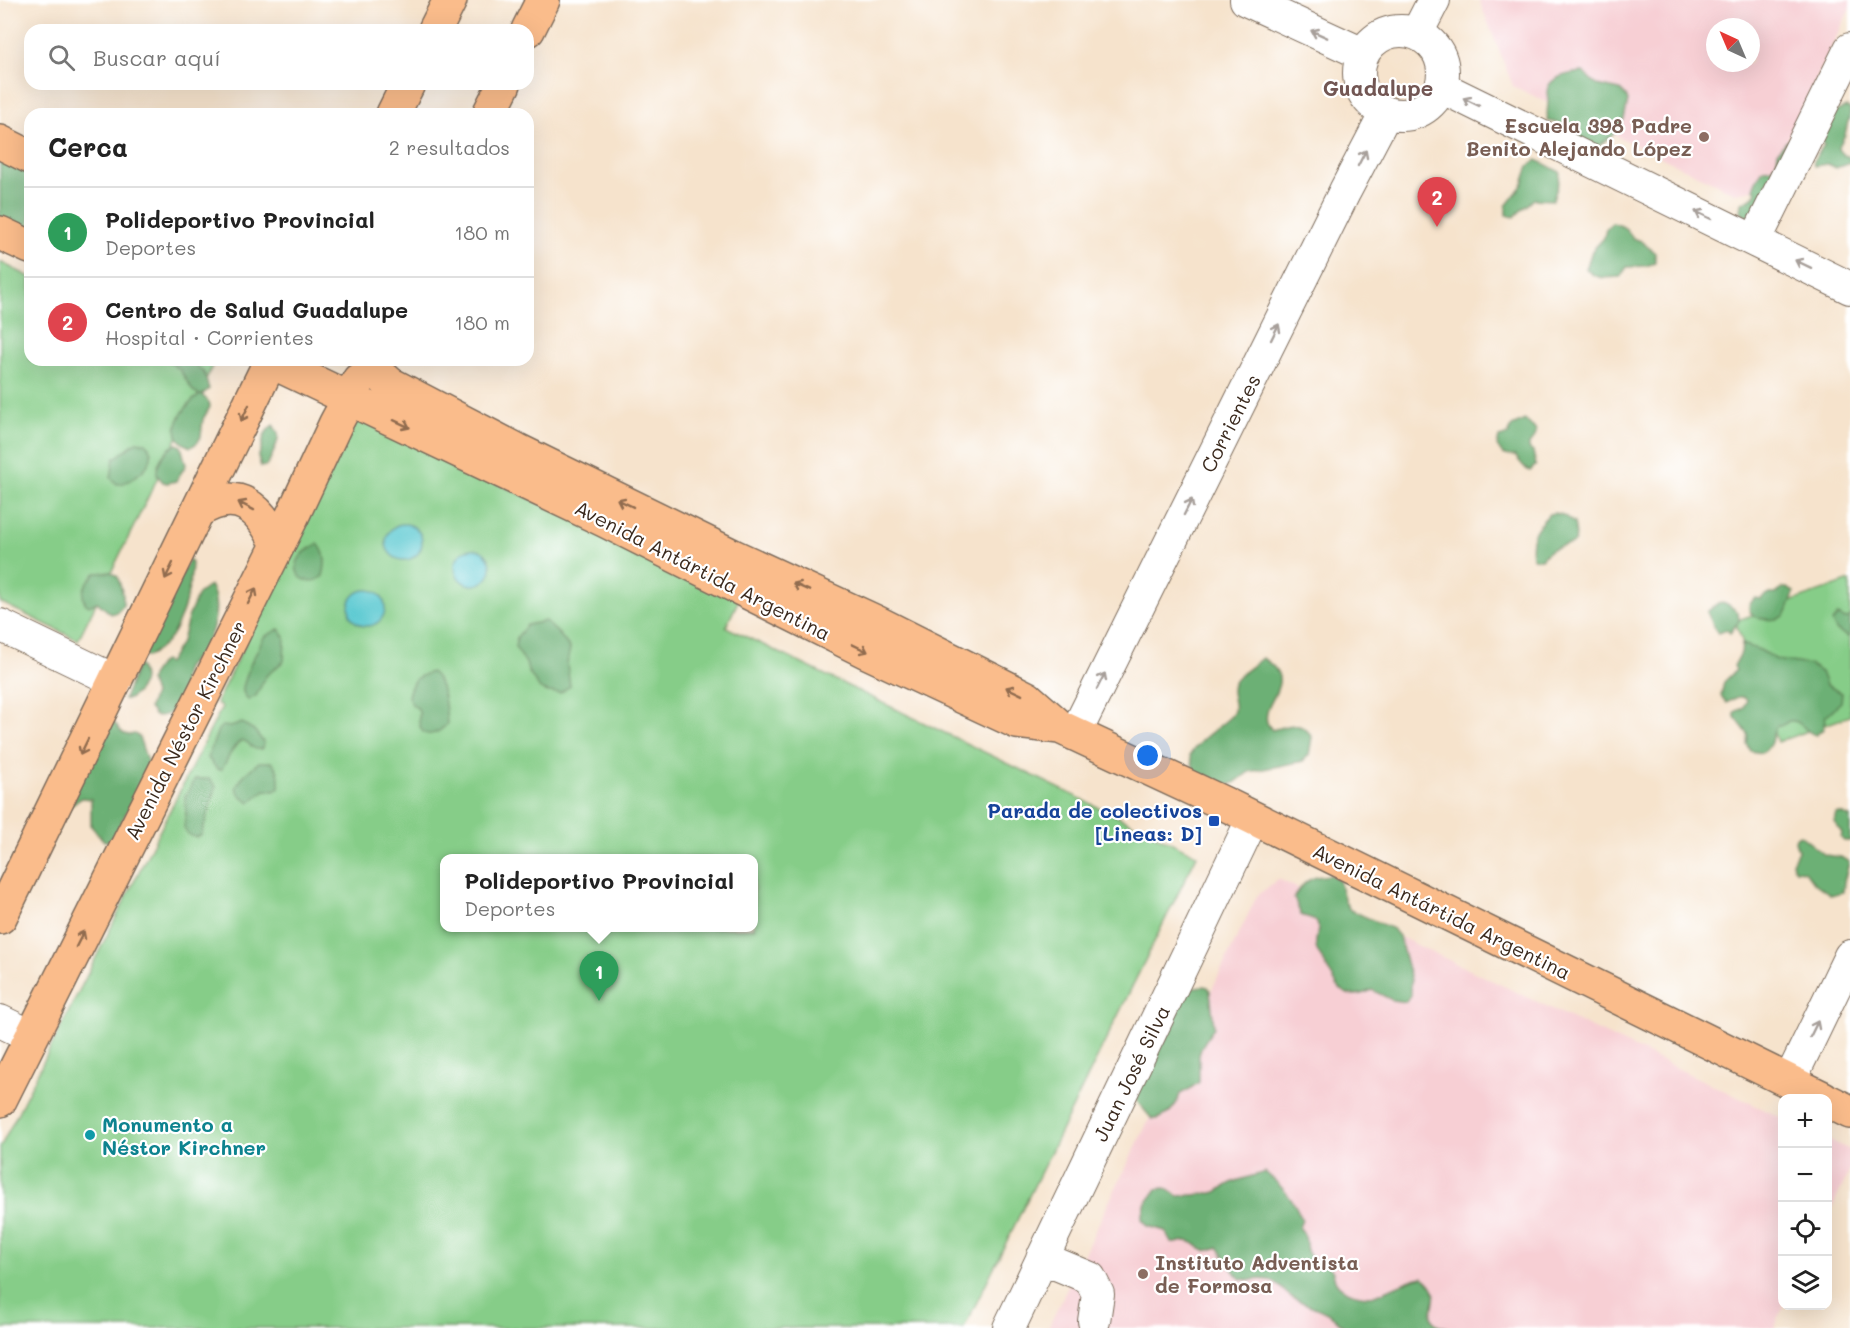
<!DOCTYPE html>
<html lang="es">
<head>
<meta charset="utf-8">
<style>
	body { margin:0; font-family:Mali,sans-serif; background:#f6f6f6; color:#222 }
	.controls { position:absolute; right:18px; bottom:18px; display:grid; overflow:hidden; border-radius:12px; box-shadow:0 6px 24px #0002 }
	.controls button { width:54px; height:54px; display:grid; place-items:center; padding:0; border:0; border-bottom:2px solid #e0e0e0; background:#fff; color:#222; font:30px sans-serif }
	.compass { position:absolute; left:1706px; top:18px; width:54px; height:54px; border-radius:50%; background:#fff; box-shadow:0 6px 24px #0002; rotate:316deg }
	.you { position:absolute; left:1148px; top:756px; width:21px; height:21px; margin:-15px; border:4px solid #fff; border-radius:50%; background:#1a73e8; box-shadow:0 0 0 9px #1a73e833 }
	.badge { display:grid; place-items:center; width:39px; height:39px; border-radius:50%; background:#d93025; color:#fff; font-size:20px; font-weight:700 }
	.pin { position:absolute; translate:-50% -50px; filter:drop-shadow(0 2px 3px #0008) }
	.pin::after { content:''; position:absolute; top:32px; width:21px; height:18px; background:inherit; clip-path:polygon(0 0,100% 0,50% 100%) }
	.popup { position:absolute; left:440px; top:854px; width:318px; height:78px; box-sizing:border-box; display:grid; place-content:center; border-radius:12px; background:#fff; filter:drop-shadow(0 2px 4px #0005); font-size:20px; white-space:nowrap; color:#767676 }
	.popup b { font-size:22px; color:#222 }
	.popup::after { content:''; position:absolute; left:50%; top:100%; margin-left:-12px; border:12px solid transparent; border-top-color:#fff }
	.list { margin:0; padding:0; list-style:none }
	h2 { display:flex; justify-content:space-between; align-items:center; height:78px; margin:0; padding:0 24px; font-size:26px }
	h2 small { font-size:20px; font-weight:400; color:#767676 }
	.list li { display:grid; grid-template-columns:39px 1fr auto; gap:18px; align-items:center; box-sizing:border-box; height:90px; padding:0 24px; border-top:2px solid #e0e0e0 }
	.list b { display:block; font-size:22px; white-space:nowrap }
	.list p { margin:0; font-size:20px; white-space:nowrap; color:#767676 }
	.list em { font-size:20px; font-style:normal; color:#767676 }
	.icon { flex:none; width:33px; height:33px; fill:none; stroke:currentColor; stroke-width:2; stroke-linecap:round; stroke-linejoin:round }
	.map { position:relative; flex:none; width:1850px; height:1328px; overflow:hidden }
	.search { position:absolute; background:#fff; box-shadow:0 6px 24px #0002; left:24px; top:24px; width:510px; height:66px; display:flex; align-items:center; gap:15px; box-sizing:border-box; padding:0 21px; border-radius:18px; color:#767676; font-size:22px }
	.panel { position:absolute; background:#fff; box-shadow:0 6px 24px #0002; left:24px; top:108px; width:510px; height:258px; border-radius:18px }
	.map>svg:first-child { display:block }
	.built { fill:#f7cfd4; fill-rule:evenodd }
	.green { fill:#86cd88; stroke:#607c53; stroke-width:1.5; fill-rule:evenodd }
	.forest { fill:#6cb074; stroke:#546d49; stroke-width:1.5 }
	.water { fill:#5cc9d1; stroke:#4c7a78; stroke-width:1.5 }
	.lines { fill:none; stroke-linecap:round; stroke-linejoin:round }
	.minor-casing { stroke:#7c6b5b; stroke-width:34 }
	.major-casing { stroke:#7c6b5b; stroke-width:36 }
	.minor { stroke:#fff; stroke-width:32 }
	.major { stroke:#fabc8b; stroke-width:33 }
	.oneway { stroke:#a79f9a }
	.oneway2 { stroke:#916c4f }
	.education-dot { fill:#8d6e63; stroke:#fff; stroke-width:2 }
	.transit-dot { fill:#1a4fb4; stroke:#fff; stroke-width:2 }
	.culture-dot { fill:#0f9aa8; stroke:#fff; stroke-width:2 }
	.labels { text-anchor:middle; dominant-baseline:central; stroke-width:4.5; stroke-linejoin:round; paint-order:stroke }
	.education-label { font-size:20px; font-weight:bold; fill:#785e54; stroke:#fff; text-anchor:end }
	.street-label { font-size:20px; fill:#3b2a1e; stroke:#fff }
	.transit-label { font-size:20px; font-weight:bold; fill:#164399; stroke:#fff; text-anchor:end }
	.culture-label { font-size:20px; font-weight:bold; fill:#0d838f; stroke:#fff; text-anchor:start }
	.neighbourhood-label { font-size:21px; font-weight:bold; fill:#725653; stroke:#fff }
</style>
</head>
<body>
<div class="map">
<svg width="1850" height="1328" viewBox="0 0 1850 1328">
	<rect width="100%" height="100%" fill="#fff"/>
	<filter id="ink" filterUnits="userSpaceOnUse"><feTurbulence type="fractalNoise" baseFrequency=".0167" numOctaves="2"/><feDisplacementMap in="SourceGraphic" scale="12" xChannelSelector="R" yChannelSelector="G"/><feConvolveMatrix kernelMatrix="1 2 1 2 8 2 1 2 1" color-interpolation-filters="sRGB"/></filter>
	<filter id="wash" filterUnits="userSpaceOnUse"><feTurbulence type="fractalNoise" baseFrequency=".008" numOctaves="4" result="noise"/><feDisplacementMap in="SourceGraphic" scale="24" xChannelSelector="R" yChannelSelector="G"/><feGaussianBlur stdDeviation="1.35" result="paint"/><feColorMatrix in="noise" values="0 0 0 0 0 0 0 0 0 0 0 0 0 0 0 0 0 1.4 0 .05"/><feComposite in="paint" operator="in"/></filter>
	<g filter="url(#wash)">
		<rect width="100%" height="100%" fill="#f6e3cc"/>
		<path class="built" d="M1479,0H1850V8L1765,188L1735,193L1513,86ZM1715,27H1751V63H1715Z
			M1278,879L1782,1118V1306H1784L1774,1328H1048L1257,896Z
			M1828,1140L1850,1150V1170L1828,1217Z"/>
		<path class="green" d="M0,262L30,277V360H202L213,365L78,640L0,602Z
			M356,417L740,597L726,627L1197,855L964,1328H0V1148L222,707L216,703ZM444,858H754V928H444Z
			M1850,581V716L1777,742L1735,621Z"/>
		<path class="forest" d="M1583,72L1597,85L1620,90L1626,96L1628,101L1624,119L1614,134L1594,149L1570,133L1565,125L1548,121C1546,114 1548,108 1548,101C1548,101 1547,92 1547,92C1548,76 1571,73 1583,72Z
			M1846,107L1850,109V119L1848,121L1845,135L1838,148L1844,155L1850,157V163L1836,168L1828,164L1814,166L1813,161L1824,145L1818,131L1828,115Z
			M1787,141H1791L1756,216C1743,217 1739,216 1742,203L1755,196L1756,192L1754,189V185L1763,169L1772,168L1777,160L1778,151Z
			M0,146L30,154V240L0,224Z
			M1536,160C1545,163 1551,168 1560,172L1559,181L1553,200L1534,199L1514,217L1506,215V206L1523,184L1529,166Z
			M1612,223C1623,225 1627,229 1633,238L1641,241L1655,253V263L1646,266L1627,267L1620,277C1606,278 1596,280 1586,269L1592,251L1604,238L1606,229Z
			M167,360H196L197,366L204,373L209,389L202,395L209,402L210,407L203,419L201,436L198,442L191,447C161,438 184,404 200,395L193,391L180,370Z
			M1525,420C1537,430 1541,432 1529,444V449L1533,452L1536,465L1530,471L1526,469L1515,456C1504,456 1502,455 1497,446L1499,437L1508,435L1512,426Z
			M273,425C274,426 278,433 278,434C280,440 270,461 266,466L261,467L258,457C266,444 258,437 273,425Z
			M136,442L146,443C149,447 152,452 151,457C150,468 127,485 117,484L111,478L114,459Z
			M177,444L181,446L186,465L176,481L167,483L163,482L157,475C156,462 166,449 177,444Z
			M1554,513L1563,515L1574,523C1580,552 1570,541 1552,549C1548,551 1544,556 1541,559H1536L1532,557C1529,536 1535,529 1549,514Z
			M318,544C326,552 326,565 323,576C304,593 277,563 318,544Z
			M189,559L192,563C191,586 183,620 169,639C164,647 155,652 147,657L143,655Z
			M111,572L118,577L123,595V606L117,612L111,614L97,602L89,606L86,604C78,592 87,581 96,573Z
			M210,585C222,606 213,637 199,655C195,659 189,663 186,668C181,676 185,687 183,696C181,700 178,704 175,708C169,715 165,716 155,716L149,708L154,694L150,681L151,676L160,663L164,661L168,663L182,641L188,618L198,594Z
			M1782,588H1787L1794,592C1794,598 1791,600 1789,606C1788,609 1787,613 1785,615C1776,625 1734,618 1755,598L1760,599L1767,594H1776Z
			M1718,603L1727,604L1738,612L1739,621L1730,633L1727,630L1718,633L1715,629L1707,612Z
			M1838,615L1845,619L1850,617V638L1836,630L1832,622Z
			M545,621L559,634L570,648L567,664L570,686L560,693L548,692L540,689L528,671L526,663L515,647L517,637L527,625Z
			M279,629L285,637L284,661L266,676L256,696L248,700L243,692V687L250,665L264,637Z
			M1742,644L1760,650L1777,660L1810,665L1821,672L1826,685L1842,693L1841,702L1826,716L1823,729L1816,735C1804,733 1802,719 1789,721L1781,726H1777C1768,737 1777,744 1761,753L1751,751L1747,744L1748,734L1735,717V712L1743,708L1747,700C1740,693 1734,699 1727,703L1721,696L1724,682L1736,670L1734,666L1741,653Z
			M1262,658C1301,681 1261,701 1267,722C1267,723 1271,729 1272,730C1288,725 1302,720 1312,737L1309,755L1303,761L1249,772L1234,783L1216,789L1195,774L1190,755C1200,738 1216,730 1230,717C1241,707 1227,694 1234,682C1240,673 1254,665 1262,658Z
			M138,664C147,678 143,690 129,699H124Z
			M431,672C444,681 446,709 447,724C437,735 421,741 419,721C418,717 420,715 419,711C417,705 416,709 412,704C411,703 408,697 408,696C413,679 414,678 431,672Z
			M110,720C122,726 118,738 135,734L139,737L150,770L113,837L109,841H104L91,826V799L82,798L67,808Z
			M242,723L254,730L264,743L263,748C252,753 251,742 242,740C231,747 229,759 221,770L217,769L208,758L218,730L222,726L231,727Z
			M259,762H271C280,770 279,776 279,788L274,791L265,790L250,802C243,799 238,794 236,787L244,775Z
			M195,779H210L216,787L201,836C193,839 188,836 184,828L186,813L185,797Z
			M1836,813H1841L1850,817V841H1844L1841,838L1842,833L1834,822Z
			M1800,835L1825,855L1841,857L1849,862L1844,882L1843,892L1831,895L1813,882L1805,871L1796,870L1793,867L1792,862L1798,850L1795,841L1796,837Z
			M1331,875L1339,880L1345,902L1350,910L1393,929L1399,936L1411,980V994L1406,1002L1392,1000L1372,990C1342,1004 1338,987 1325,964C1322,958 1317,953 1316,947C1314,940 1322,926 1315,920C1312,918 1305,917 1301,915L1294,898C1304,881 1310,876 1331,875Z
			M1203,986L1208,987L1210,991L1214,1027L1202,1046L1199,1055V1082L1188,1090L1180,1094C1177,1106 1166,1120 1152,1119L1135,1099L1146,1053L1164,1042L1166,1038V1024L1185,988Z
			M1265,1172C1281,1185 1295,1200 1302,1220L1299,1227C1310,1239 1303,1243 1308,1253C1312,1261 1325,1262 1331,1269C1335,1273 1333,1277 1336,1282C1342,1292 1364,1298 1375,1295C1391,1290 1406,1279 1423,1277C1447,1294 1425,1310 1434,1322C1437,1325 1444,1327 1448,1328H1348C1340,1326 1337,1318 1329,1314C1317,1307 1303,1304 1290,1296C1284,1292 1279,1284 1272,1281C1261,1276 1249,1283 1240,1278C1230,1270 1226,1257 1218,1247C1197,1257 1201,1242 1186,1241C1181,1241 1178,1244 1172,1243L1165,1231L1148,1226L1142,1219L1145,1205L1157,1189L1166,1188L1178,1196L1207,1194L1216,1192L1233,1182Z"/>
		<path class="water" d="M386 542a18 18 0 1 1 36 0a18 18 0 1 1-36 0Z
			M455 567a18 18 0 1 1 36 0a18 18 0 1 1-36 0Z
			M349 608a18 18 0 1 1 36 0a18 18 0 1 1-36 0Z"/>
	</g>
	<g filter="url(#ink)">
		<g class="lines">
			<g class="minor-casing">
				<path id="minor" d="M1246,0L1363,54
					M1359 73a42 42 0 1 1 84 0a42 42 0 1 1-84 0Z
					M1417,33L1434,0
					M1441,87L1850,288
					M1755,241L1850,49
					M0,625L116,681
					M1075,734L1345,191L1386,113
					M0,1021L31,1036
					M1789,1082L1850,956
					M1042,1258L1090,1278L1098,1294L1094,1321
					M1009,1328L1253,818"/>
			</g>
			<g class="major-casing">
				<path id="major" d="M435,30L450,0
					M528,30L543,0
					M393,114L408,84
					M489,114L504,84
					M0,142L30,157
					M0,233L30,247
					M268,360L604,520L865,651L1017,722L1060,727
					M367,360L368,364L390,384L517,450L733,556L876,622L1027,698L1060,727L1225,804L1823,1098
					M198,511C238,486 260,507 278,545
					M0,917L271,360
					M0,1100L291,519L336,423L359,380
					M1828,1101L1850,1112"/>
			</g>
			<use href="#minor" class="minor"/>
			<use href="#major" class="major"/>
		</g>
		<defs><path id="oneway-shaft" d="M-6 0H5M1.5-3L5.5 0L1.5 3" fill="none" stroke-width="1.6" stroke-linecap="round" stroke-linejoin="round" transform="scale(1.5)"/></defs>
		<g class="oneway">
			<use href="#oneway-shaft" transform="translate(1319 34) rotate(-156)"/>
			<use href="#oneway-shaft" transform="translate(1471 102) rotate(-154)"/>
			<use href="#oneway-shaft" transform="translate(1362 158) rotate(-63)"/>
			<use href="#oneway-shaft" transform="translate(1703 215) rotate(-154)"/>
			<use href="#oneway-shaft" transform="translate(1803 264) rotate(-154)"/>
			<use href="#oneway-shaft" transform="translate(1275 332) rotate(-64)"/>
			<use href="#oneway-shaft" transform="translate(1188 507) rotate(-63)"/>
			<use href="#oneway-shaft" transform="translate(1101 681) rotate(-63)"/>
			<use href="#oneway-shaft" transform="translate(1814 1029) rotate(-64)"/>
		</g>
		<g class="oneway2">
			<use href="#oneway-shaft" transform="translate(245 413) rotate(116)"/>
			<use href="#oneway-shaft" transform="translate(402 424) rotate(25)"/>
			<use href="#oneway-shaft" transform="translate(625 503) rotate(-154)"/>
			<use href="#oneway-shaft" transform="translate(246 506) rotate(-153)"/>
			<use href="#oneway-shaft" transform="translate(169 571) rotate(116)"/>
			<use href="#oneway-shaft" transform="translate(801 587) rotate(-156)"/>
			<use href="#oneway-shaft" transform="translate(252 596) rotate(-63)"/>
			<use href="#oneway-shaft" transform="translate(860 648) rotate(26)"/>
			<use href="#oneway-shaft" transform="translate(1014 691) rotate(-154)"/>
			<use href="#oneway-shaft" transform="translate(84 747) rotate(116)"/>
			<use href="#oneway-shaft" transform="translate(80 939) rotate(-63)"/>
		</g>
	</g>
	<g class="education-dot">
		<circle cx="1704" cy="137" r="6"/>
		<circle cx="1143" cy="1274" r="6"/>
	</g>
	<rect class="transit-dot" x="1208" y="815" width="12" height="12" rx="3"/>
	<circle class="culture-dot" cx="90" cy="1135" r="6"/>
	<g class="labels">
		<g class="education-label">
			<text x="1692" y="125">Escuela 398 Padre<tspan x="1692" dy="23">Benito Alejando López</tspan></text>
			<text x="1155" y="1262" text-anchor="start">Instituto Adventista<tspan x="1155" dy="23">de Formosa</tspan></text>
		</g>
		<g class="street-label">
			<text transform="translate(1230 423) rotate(-63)">Corrientes</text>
			<text transform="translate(703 570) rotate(27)">Avenida Antártida Argentina</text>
			<text transform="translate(185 730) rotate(-63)">Avenida Néstor Kirchner</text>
			<text transform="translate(1442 911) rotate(26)">Avenida Antártida Argentina</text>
			<text transform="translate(1131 1073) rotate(-64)">Juan José Silva</text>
		</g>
		<g class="transit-label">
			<text x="1202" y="810">Parada de colectivos<tspan x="1202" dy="23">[Lineas: D]</tspan></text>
		</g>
		<g class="culture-label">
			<text x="102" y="1124">Monumento a<tspan x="102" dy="23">Néstor Kirchner</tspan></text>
		</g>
		<g class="neighbourhood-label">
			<text x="1378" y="87">Guadalupe</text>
		</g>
	</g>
</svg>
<div class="controls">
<button>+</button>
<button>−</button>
<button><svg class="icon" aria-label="locate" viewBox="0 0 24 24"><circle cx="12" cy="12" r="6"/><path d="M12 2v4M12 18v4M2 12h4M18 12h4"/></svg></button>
<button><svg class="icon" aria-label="layers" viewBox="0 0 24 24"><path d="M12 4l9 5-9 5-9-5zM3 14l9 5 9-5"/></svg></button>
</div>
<svg class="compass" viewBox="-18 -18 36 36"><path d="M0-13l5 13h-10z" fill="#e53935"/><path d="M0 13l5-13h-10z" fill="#767676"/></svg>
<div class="you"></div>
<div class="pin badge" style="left:599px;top:1001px;background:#2e9e5b">1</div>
<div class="popup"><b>Polideportivo Provincial</b>Deportes</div>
<div class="pin badge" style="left:1437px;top:227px;background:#e0444e">2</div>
<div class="search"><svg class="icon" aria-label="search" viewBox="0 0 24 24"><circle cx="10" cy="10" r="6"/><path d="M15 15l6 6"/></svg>Buscar aquí</div>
<section class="panel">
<h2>Cerca<small>2 resultados</small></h2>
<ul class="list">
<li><span class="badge" style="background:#2e9e5b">1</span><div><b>Polideportivo Provincial</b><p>Deportes</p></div><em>180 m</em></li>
<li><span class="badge" style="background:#e0444e">2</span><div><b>Centro de Salud Guadalupe</b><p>Hospital · Corrientes</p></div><em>180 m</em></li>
</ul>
</section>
</div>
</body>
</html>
